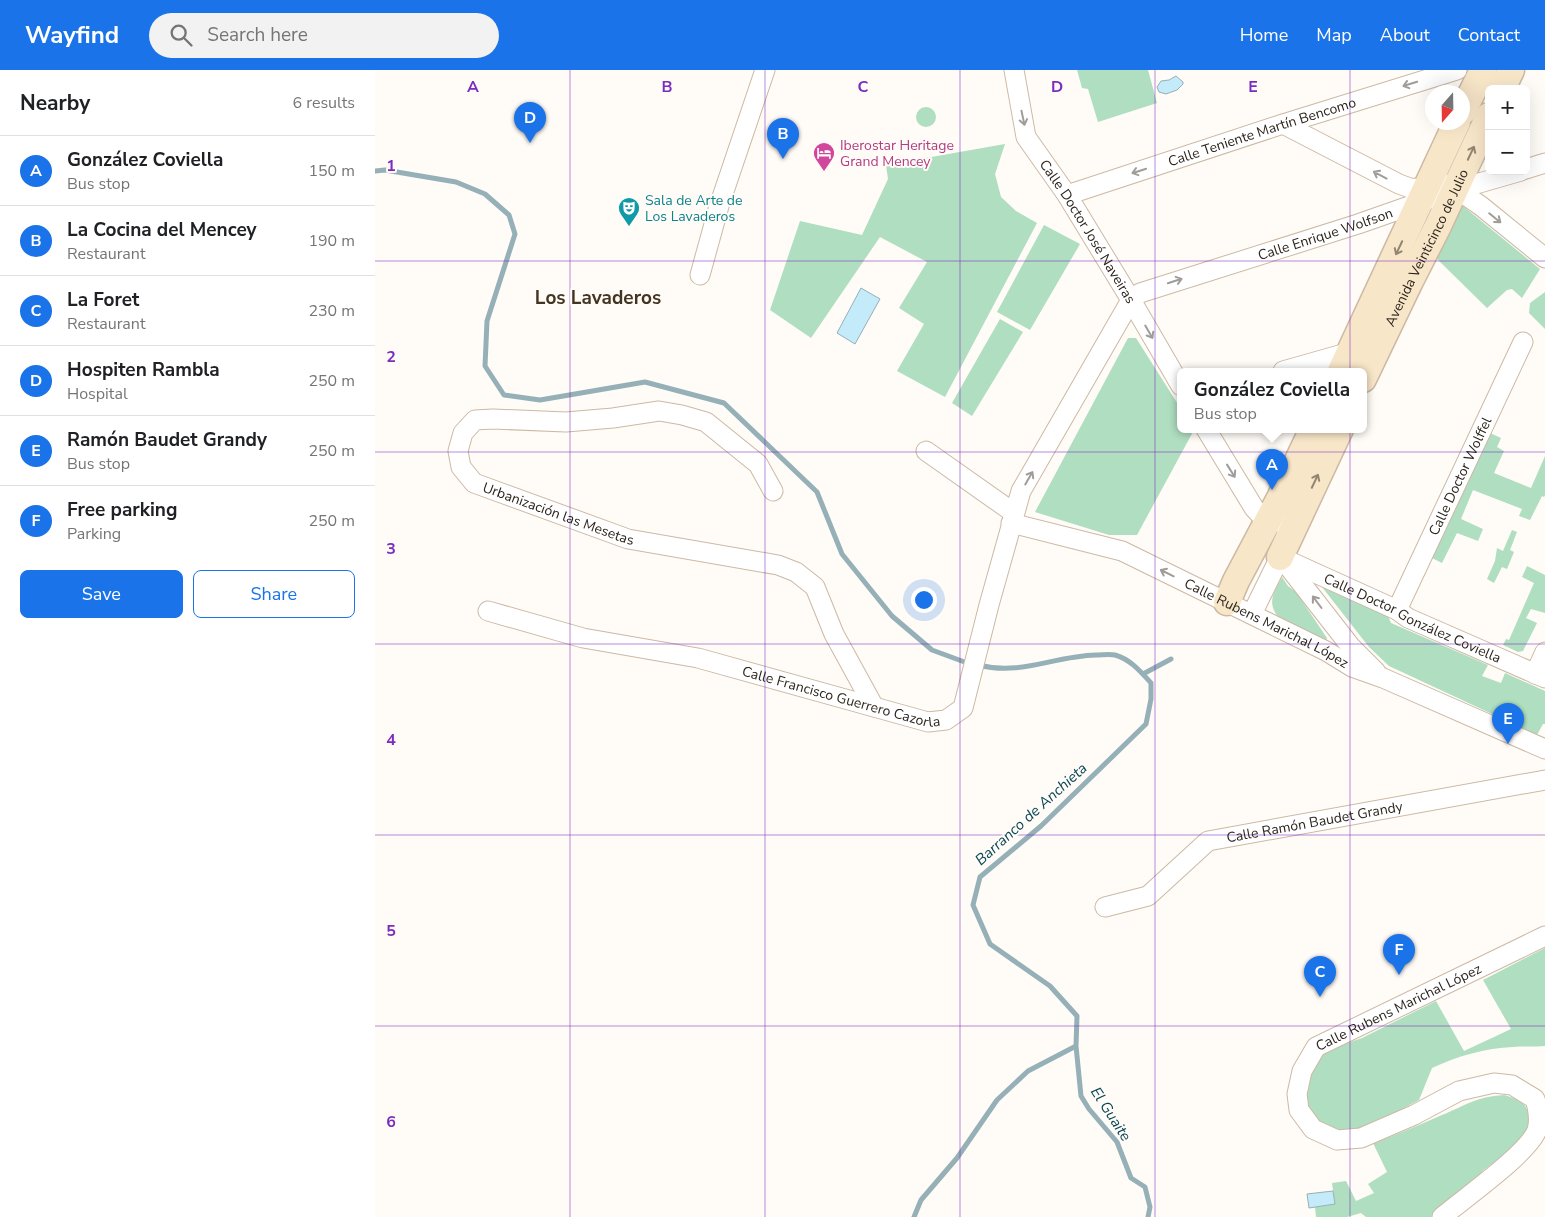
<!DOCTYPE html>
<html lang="en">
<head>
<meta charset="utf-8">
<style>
	body { margin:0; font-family:"Nunito Sans",sans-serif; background:#f2f2f2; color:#202124 }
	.controls { position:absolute; right:15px; top:15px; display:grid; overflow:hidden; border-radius:8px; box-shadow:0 5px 20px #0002 }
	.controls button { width:45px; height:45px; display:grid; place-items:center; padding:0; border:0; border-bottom:1px solid #e0e0e0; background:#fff; color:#202124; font:25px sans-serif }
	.compass { position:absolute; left:1050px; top:15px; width:45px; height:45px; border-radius:50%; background:#fff; box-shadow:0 5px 20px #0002; rotate:200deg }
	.you { position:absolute; left:548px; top:529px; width:18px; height:18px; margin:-12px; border:4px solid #fff; border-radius:50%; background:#1a73e8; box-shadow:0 0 0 8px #1a73e833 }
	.badge { display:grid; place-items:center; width:32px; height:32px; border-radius:50%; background:#1a73e8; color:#fff; font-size:16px; font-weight:700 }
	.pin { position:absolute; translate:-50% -41px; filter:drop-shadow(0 1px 2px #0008) }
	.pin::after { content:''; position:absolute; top:26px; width:18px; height:15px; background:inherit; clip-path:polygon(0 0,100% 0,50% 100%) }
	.popup { position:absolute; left:802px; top:298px; width:190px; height:65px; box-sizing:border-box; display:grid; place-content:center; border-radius:8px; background:#fff; filter:drop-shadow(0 1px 4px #0005); font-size:16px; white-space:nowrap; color:#757577 }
	.popup b { font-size:19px; color:#202124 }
	.popup::after { content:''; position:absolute; left:50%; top:100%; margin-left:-10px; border:10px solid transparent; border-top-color:#fff }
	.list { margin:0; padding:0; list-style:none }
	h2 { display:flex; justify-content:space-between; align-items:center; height:65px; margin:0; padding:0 20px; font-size:21px }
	h2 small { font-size:16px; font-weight:400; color:#757577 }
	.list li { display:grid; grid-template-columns:32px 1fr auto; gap:15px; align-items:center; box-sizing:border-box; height:70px; padding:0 20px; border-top:1px solid #e0e0e0 }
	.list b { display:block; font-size:19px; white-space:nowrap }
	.list p { margin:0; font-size:16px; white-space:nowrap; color:#757577 }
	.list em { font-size:16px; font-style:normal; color:#757577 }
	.actions { display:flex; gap:10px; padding:15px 20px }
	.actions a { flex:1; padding:11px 0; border:1px solid #1a73e8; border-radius:8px; text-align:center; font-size:18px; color:#1a73e8 }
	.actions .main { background:#1a73e8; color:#fff }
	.icon { flex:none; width:28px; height:28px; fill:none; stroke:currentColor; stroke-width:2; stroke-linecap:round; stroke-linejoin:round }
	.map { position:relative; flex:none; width:1170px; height:1147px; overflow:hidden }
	header { display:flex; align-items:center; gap:30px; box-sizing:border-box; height:70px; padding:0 25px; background:#1a73e8; color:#fff }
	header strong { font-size:24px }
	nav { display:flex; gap:28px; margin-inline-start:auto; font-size:18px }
	.search { width:350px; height:45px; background:#f2f2f2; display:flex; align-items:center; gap:12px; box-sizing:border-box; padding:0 18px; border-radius:28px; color:#757577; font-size:19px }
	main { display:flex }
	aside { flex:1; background:#fff }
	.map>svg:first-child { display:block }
	.green { fill:#afdec0 }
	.water { fill:#c3ebf9; stroke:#96b0b7 }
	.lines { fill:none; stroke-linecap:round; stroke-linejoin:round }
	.stream { stroke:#96b0b7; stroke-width:5 }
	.street-casing { stroke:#ccb9a4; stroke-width:21 }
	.secondary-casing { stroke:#ccb9a4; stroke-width:29 }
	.street { stroke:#fff; stroke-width:19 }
	.secondary { stroke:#f8e6c9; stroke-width:26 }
	.oneway { stroke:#a09d99 }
	.oneway2 { stroke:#928673 }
	.grid { fill:none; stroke:#7b2cbf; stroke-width:1; stroke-opacity:0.55 }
	.labels { text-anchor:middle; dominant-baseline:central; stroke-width:4; stroke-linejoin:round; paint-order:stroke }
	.street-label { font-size:14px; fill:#2c251d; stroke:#fffbf6 }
	.hotel-label { font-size:14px; fill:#b23c85; stroke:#fffbf6; text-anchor:start }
	.culture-label { font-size:14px; fill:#0d838f; stroke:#fffbf6; text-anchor:start }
	.water-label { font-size:15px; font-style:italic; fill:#094657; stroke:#fffbf6 }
	.district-label { font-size:19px; font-weight:bold; fill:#443523; stroke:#fffbf6 }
	.grid-label { font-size:16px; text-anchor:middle; font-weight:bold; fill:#7b2cbf; stroke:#fffbf6; stroke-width:4; stroke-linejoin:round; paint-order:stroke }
</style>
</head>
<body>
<header>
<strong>Wayfind</strong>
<div class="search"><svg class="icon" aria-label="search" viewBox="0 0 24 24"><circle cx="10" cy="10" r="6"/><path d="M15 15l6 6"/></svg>Search here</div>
<nav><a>Home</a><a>Map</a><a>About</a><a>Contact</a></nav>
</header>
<main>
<aside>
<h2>Nearby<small>6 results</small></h2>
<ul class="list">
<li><span class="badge">A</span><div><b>González Coviella</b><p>Bus stop</p></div><em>150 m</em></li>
<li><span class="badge">B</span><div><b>La Cocina del Mencey</b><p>Restaurant</p></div><em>190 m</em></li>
<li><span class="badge">C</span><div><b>La Foret</b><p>Restaurant</p></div><em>230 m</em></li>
<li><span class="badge">D</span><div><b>Hospiten Rambla</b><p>Hospital</p></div><em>250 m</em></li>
<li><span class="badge">E</span><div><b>Ramón Baudet Grandy</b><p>Bus stop</p></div><em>250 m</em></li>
<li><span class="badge">F</span><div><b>Free parking</b><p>Parking</p></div><em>250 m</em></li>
</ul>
<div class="actions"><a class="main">Save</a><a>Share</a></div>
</aside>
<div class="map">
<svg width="1170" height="1147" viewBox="0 0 1170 1147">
	<rect width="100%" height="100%" fill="#fffbf6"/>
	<path class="green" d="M702,0H773L782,33L723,52L713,19L707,18Z
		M541 47a10 10 0 1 1 20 0a10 10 0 1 1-20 0Z
		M630,74L620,104L626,127L641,141L662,153L570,327L522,301L549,254L524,238L552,192L505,167L436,268L395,240L425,151L487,165L513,109L511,95Z
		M1083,132L1165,199L1147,228L1137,219L1132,220L1112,238L1057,184Z
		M669,155L705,174L655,260L622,242Z
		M1170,222V259L1154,243L1155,233Z
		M625,249L648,262L597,346L577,333Z
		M753,268H761L806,339V359L819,360L762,465H734L660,442Z
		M1115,363L1126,368L1122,377L1129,381L1119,403L1156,418L1170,386V425L1169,427L1167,426L1155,450L1144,446L1147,439L1098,420L1086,449L1108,459L1103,471L1082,463L1067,493L1057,488Z
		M1137,460L1142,462L1135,480L1139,482L1132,499L1127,497L1119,513L1112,509L1120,491L1122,478L1128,481Z
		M1152,496L1170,505V543L1156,539L1151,548L1162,553L1148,581L1143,582L1128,575L1131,569L1134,570L1159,513L1147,507Z
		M907,507L913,516L921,522L952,568L951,572L904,548C891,532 899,523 907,507Z
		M947,517L1013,546L1016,553L1113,595L1107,606L1126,613L1130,603L1170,621V654H1168L1162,665L1014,596L994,577Z
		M1170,878V976C1159,977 1149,976 1138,977C1110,978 1083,986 1057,998L1044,1030L989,1059L967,1061L952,1058L939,1047L931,1034V1021L933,1007L942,991L955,979L987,968L1061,931L1089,981L1136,959L1108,910Z
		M1129,1025C1152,1032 1155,1036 1153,1061L1132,1083L1110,1099L1061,1147H991L986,1143L972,1147H941L940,1137L960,1134L957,1113L971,1111L981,1131L999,1123L993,1114L1012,1102L998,1073C1021,1065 1044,1055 1067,1045C1092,1035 1100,1027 1129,1025Z"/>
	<path class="water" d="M801,6L808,12V14L802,20L791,24L784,22L782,17L786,11L794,10Z
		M486,218L505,229L480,274L462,263Z
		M958,1121L960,1134L934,1138L932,1124Z"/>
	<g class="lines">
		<path class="stream" d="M0,101L10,100L81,112L110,124L134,145L140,164L112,251L110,296L129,325L165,330L270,312L349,333L442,422L467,484L517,546L557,580L595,594
			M768,604L796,589
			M701,976L706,1026L714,1039L742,1072L756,1108L770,1117L775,1137L773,1147
			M539,1147L546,1130L582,1088L622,1030L653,1001L701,976L702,946L675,916L615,874L598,835L605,807L666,756L771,654L776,629V613C766,602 755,589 740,585C735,584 727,585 721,585C678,586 647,606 603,595"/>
		<g class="street-casing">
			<g id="street">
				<path id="s1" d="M639,0L651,67L692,125L756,230L806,316"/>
				<path d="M908,54L1024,114L1035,118L1051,119"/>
				<path d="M1151,99L1170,93"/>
				<path d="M1074,114L1106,136L1170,188"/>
				<path id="s2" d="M692,125L908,54L1082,0"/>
				<path d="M325,205L344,136L390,0"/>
				<path d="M908,301L975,282"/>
				<path d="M831,359L879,438L892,452H904"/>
				<path d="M551,381L639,443"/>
				<path id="s3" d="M398,421L383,394L331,352L307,345L284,341L238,348L191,352L118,349L100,350L88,363L83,381L86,397L99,413L253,469L403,495L421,502L440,517L459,564L499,637"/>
				<path id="s4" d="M636,453L747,481L951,581L977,597L1008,608L1170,679"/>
				<path id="s5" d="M905,487L1022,540L1033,548L1170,608"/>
				<path d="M909,491L976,577L1001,602"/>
				<path id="s6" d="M1022,540L1148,272"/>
				<path id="s7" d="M113,541L208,568L323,588L553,652L571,650L588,638L614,535L646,421L756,230L765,223L983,154L1080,120L1146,101"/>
				<path d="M877,544L905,487"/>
				<path d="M1160,604L1170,582"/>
				<path id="s8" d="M730,837L773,826L833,771L1170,710"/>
				<path id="s9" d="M1067,1147C1088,1129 1154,1083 1162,1060C1165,1050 1163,1039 1160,1029L1137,1015L1119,1013L1084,1021L1039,1045L986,1068L962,1070L938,1059L924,1040L922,1024L927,1001L941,977L1170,866"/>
			</g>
		</g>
		<g class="secondary-casing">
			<g id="secondary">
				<path d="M1127,19L1136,0"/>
				<path d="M1088,41L1108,0"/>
				<path d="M966,301L1082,52"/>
				<path id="s10" d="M988,309L1035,211L1063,156L1114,46"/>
				<path d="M905,487L965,359"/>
				<path d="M852,532L861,511L905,428L938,359"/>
			</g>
		</g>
		<use href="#street" class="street"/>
		<use href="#secondary" class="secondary"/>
	</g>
	<defs><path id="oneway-shaft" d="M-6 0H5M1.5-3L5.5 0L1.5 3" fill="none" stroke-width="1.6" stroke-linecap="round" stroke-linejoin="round" transform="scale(1.25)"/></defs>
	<g class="oneway">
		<use href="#oneway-shaft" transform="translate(1035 14) rotate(163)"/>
		<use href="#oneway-shaft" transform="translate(648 48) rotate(78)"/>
		<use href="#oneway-shaft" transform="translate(764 101) rotate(162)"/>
		<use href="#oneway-shaft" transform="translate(1005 105) rotate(-152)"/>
		<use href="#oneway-shaft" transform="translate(1120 148) rotate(39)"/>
		<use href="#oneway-shaft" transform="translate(800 211) rotate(-18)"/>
		<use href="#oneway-shaft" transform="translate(774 262) rotate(60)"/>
		<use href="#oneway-shaft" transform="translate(856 401) rotate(58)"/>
		<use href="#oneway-shaft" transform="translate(654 408) rotate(-60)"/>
		<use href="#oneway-shaft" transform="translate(792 503) rotate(-154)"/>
		<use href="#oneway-shaft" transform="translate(942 532) rotate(-127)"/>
	</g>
	<g class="oneway2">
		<use href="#oneway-shaft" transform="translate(1096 83) rotate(-65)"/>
		<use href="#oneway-shaft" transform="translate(1024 178) rotate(115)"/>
		<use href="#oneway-shaft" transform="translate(940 411) rotate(-65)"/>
	</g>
	<path class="grid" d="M195,0V1147M390,0V1147M585,0V1147M780,0V1147M975,0V1147M0,191H1170M0,382H1170M0,574H1170M0,765H1170M0,956H1170"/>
	<defs>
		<g id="hotel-pin" transform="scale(1.125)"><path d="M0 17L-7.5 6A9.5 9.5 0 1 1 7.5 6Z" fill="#d1479c" stroke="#fffbf6"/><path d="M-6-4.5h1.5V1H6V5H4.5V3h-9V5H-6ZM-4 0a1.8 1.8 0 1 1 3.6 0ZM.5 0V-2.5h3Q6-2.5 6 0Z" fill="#fff"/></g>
		<g id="theatre-pin" transform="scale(1.125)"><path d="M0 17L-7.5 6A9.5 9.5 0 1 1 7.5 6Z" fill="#0f9aa8" stroke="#fffbf6"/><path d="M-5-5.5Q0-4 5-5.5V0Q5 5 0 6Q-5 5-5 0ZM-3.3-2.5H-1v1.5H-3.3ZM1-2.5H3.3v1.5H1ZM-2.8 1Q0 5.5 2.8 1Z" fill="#fff"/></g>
	</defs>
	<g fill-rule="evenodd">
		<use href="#hotel-pin" x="449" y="83"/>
		<use href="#theatre-pin" x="254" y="138"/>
	</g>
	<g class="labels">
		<g class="street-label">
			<text stroke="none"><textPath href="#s2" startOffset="205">Calle Teniente Martín Bencomo</textPath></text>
			<text stroke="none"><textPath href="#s1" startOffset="181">Calle Doctor José Naveiras</textPath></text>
			<text stroke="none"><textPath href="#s7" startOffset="1144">Calle Enrique Wolfson</textPath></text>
			<text stroke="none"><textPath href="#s10" startOffset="146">Avenida Veinticinco de Julio</textPath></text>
			<text stroke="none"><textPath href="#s6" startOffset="148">Calle Doctor Wolffel</textPath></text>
			<text stroke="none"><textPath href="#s3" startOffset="494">Urbanización las Mesetas</textPath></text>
			<text stroke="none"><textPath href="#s5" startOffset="146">Calle Doctor González Coviella</textPath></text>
			<text stroke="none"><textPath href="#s4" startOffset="276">Calle Rubens Marichal López</textPath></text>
			<text stroke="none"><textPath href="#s7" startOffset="364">Calle Francisco Guerrero Cazorla</textPath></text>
			<text stroke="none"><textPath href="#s8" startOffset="234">Calle Ramón Baudet Grandy</textPath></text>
			<text stroke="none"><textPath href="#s9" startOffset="584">Calle Rubens Marichal López</textPath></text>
		</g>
		<g class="hotel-label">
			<text x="465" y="75">Iberostar Heritage<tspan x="465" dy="16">Grand Mencey</tspan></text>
		</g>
		<g class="culture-label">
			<text x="270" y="130">Sala de Arte de<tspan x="270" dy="16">Los Lavaderos</tspan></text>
		</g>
		<g class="water-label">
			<text transform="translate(656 744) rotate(-42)">Barranco de Anchieta</text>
			<text transform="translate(736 1044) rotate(57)">El Guaite</text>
		</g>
		<g class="district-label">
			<text x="223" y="228">Los Lavaderos</text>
		</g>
	</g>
	<g class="grid-label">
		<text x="98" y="22">A</text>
		<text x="292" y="22">B</text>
		<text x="488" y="22">C</text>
		<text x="682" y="22">D</text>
		<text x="878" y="22">E</text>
		<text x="16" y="101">1</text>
		<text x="16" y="292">2</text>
		<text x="16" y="484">3</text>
		<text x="16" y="675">4</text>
		<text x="16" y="866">5</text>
		<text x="16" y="1057">6</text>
	</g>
</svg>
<div class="controls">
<button>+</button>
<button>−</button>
</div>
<svg class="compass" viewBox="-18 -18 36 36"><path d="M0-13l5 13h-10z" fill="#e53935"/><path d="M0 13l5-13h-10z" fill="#757577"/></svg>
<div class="you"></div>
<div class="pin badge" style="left:897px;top:420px">A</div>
<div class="popup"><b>González Coviella</b>Bus stop</div>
<div class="pin badge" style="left:408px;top:89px">B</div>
<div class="pin badge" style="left:945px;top:927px">C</div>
<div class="pin badge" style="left:155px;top:73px">D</div>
<div class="pin badge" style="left:1133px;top:674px">E</div>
<div class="pin badge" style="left:1024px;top:905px">F</div>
</div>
</main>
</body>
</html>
